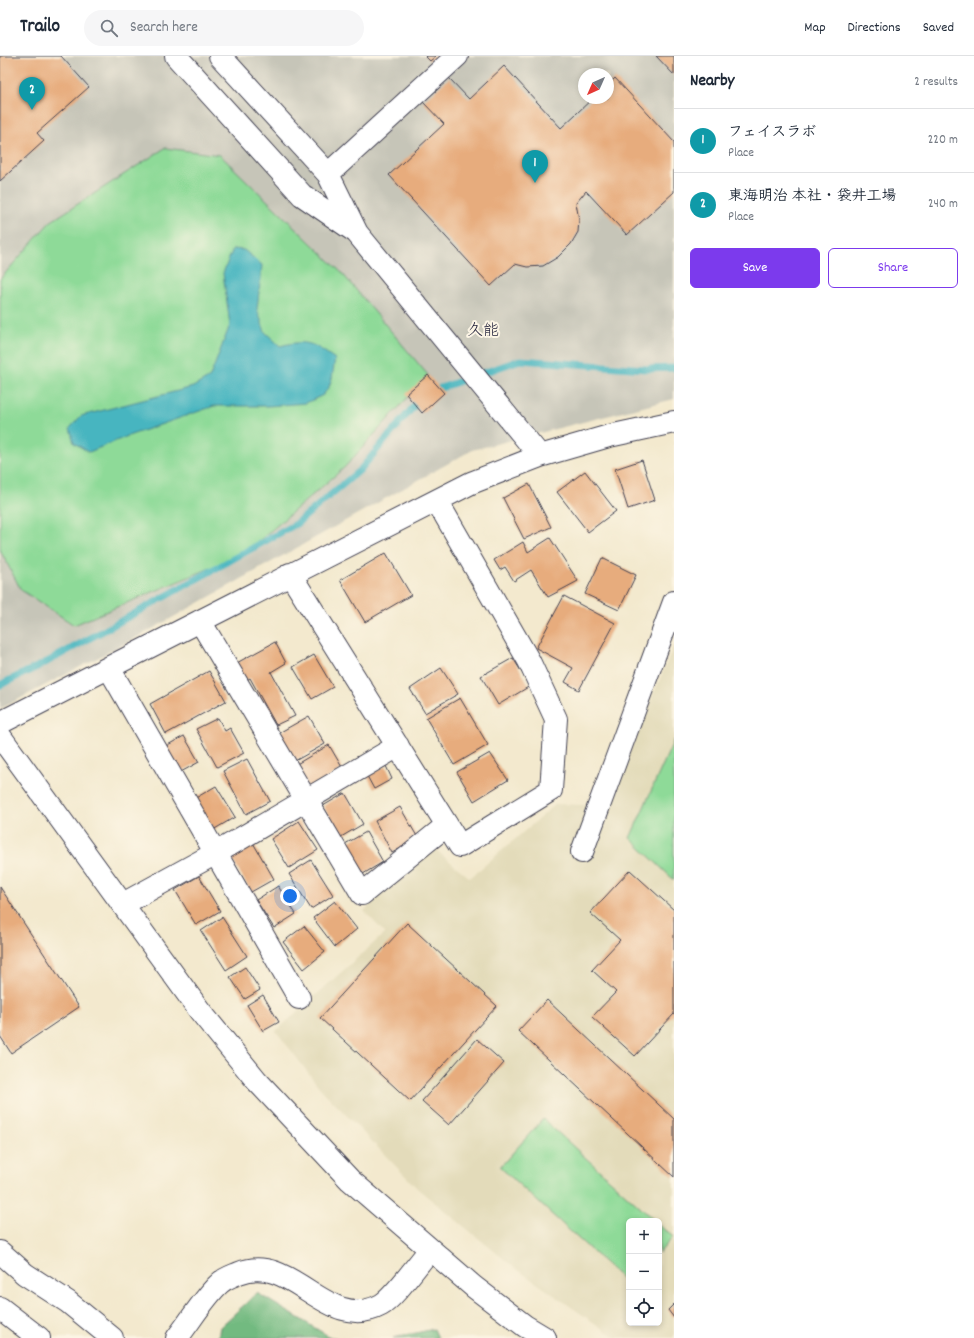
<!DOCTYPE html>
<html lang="en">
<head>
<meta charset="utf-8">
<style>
	body { margin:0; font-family:Dekko,"Klee One",sans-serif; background:#f6f6f7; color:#1f2937 }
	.controls { position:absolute; right:12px; bottom:12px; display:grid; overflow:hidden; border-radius:6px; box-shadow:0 2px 6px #0003 }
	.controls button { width:36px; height:36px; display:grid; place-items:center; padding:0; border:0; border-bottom:1px solid #e0e1e3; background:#fff; color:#1f2937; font:20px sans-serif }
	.compass { position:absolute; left:578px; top:12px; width:36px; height:36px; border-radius:50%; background:#fff; box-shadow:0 2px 6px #0003; rotate:225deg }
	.you { position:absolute; left:290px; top:840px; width:14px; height:14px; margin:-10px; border:3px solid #fff; border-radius:50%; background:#1a73e8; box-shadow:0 0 0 6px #1a73e833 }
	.badge { display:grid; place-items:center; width:26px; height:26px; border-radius:50%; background:#7c3aed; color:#fff; font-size:13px; font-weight:700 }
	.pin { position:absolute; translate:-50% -33px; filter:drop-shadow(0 1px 2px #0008) }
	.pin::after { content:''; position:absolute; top:21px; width:14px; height:12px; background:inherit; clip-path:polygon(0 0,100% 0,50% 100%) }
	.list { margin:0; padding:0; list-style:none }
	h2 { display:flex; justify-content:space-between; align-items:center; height:52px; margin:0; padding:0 16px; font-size:17px }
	h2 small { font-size:13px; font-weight:400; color:#747a83 }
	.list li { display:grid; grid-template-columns:26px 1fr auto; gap:12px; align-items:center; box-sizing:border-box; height:64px; padding:0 16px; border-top:1px solid #e0e1e3 }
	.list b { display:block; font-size:15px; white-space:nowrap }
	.list p { margin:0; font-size:13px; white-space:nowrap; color:#747a83 }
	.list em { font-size:13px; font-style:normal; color:#747a83 }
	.actions { display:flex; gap:8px; padding:12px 16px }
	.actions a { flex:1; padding:9px 0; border:1px solid #7c3aed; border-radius:6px; text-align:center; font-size:14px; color:#7c3aed }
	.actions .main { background:#7c3aed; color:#fff }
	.icon { flex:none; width:22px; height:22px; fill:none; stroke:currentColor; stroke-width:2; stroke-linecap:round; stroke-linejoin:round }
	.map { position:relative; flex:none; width:674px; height:1282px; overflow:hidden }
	header { display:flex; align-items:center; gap:24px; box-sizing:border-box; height:56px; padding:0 20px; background:#fff; border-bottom:1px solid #e0e1e3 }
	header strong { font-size:19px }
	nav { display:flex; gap:22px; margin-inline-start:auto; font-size:14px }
	.search { width:280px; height:36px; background:#f6f6f7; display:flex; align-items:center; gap:10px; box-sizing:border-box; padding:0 14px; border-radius:22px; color:#747a83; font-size:15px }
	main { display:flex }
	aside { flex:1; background:#fff }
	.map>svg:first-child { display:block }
	.built { fill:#e3dbba; fill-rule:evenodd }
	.industrial { fill:#c6c5b8; fill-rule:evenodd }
	.green { fill:#8eda98; stroke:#587e6a }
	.forest { fill:#72ba80; stroke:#4a6e5e }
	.water { fill:#46b5c0; stroke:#346c7e }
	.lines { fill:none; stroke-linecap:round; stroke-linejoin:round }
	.stream { stroke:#46b5c0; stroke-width:7 }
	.building { fill:#e7ac7d }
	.minor-casing { stroke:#414051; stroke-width:24 }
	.minor { stroke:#fff; stroke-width:22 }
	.labels { text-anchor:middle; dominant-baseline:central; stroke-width:4; stroke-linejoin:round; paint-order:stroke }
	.quarter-label { font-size:16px; fill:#22223b; stroke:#fcf5e5 }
</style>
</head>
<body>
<header>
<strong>Trailo</strong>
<div class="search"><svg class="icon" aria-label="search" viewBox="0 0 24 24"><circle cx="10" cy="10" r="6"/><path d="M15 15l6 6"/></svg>Search here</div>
<nav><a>Map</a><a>Directions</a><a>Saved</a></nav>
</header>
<main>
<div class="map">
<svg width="674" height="1282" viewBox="0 0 674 1282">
	<rect width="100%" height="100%" fill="#fcf5e5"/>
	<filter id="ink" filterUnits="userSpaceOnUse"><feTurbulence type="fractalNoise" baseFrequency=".025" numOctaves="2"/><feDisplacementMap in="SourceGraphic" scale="8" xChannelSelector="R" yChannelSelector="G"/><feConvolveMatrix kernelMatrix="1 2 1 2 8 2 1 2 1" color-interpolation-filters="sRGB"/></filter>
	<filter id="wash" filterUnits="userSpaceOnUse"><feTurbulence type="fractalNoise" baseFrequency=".012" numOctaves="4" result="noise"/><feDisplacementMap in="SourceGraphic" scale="16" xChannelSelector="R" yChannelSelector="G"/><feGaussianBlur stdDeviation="0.9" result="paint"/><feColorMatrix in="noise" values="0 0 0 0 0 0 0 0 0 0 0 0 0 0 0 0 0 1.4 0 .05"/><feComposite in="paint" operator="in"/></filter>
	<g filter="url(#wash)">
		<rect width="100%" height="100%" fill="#f3e9ce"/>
		<path class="built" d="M674,589V1282H616L515,1212L418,1133L320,1032L276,975L385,877L364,855L430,789L470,822L556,748L607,750ZM629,1165H659V1267H629Z"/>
		<path class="industrial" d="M0,0H674V343L472,394L143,578L0,653ZM584,18H608V42H584Z"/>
		<path class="green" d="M165,92L220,99L341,216L428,319L345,411L252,491L227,505L74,569L21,534L0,494V223L50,166Z
			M674,684V824L630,782Z
			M543,1063L655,1165H629V1229L500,1111Z
			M659,1169L673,1181L659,1197Z"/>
		<path class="forest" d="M257,1237L330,1281L336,1282H218L220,1271Z
			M434,1273L438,1282H393Z"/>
		<path class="water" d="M233,193L244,194L262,209L257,253L265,276L280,290C308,283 312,287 335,303L332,322L329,331L323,339L306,347L268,350H214L128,380L89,396L74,387L70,372L81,360L193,331L210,321L230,269L223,217Z"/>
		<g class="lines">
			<path class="stream" d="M432,335L520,304L646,313L674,312
				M0,629L47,606L296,468L360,414L420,343"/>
		</g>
		<g id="blocks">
			<path class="building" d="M0,0H61L89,31L37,77L44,85L0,125Z
				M425,0H436L430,5Z
				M656,0H674V19Z
				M504,10L561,72L593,42H608V29L615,22L674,86V136L627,179L586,135L576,147L579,164L578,176L571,188L558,201L543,210L527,211L515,208L491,230L389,119L444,68L423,46L449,22L469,43Z
				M428,319L444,337L422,357L406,338Z
				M642,404L655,444L628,453L615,413Z
				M585,415L616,455L588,476L557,436Z
				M529,428L551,471L524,483L503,442Z
				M550,482L578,525L548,541L531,514L514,525L505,511L500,514L494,504L523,486L528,496Z
				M386,497L411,539L365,566L340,524Z
				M602,502L636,519L619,554L585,538Z
				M564,540L615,567L579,634L565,626L573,612L536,592Z
				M275,586L286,607L271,616L295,660L276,669L250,622L242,627L233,609Z
				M314,599L333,631L312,643L293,611Z
				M513,602L530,630L498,649L481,620Z
				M441,612L458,638L425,657L410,633Z
				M209,615L226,645L166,678L150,648Z
				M460,642L488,689L454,709L426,662Z
				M309,660L325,688L293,706L277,678Z
				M218,662L225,675L230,672L244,697L217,711L196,673Z
				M184,680L199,706L179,717L164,691Z
				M329,689L343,713L309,733L295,709Z
				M490,697L508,724L474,745L457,716Z
				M247,703L270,745L246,758L223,715Z
				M386,710L392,723L374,733L367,720Z
				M216,730L235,761L213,774L194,743Z
				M345,737L363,768L341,781L323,750Z
				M400,751L418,782L392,797L375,765Z
				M299,765L318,794L289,812L271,783Z
				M366,776L383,806L363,818L345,788Z
				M252,785L274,823L251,836L229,798Z
				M311,804L333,839L311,853L289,818Z
				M630,814L674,854V958L635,1000L592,961L616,936L592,914L620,884L590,857Z
				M199,820L220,855L196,869L175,834Z
				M278,830L296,858L274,872L256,844Z
				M0,831L79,951L11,997L0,980Z
				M335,845L357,873L335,891L313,862Z
				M222,861L247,900L226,914L201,875Z
				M407,867L497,950L410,1045L320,962Z
				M304,870L325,896L304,913L283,886Z
				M245,911L260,934L245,943L230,921Z
				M263,939L279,966L263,975L247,949Z
				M547,944L674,1063V1121L518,975Z
				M477,983L504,1007L449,1069L422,1045Z
				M674,1248V1262L668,1254Z"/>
		</g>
	</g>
	<g filter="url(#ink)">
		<use href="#blocks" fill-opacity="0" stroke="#414051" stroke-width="1"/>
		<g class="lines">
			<g class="minor-casing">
				<path id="minor" d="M176,0L302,139L356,176
					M220,0L328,118L357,177L540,400
					M328,118L457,0
					M290,518L460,790L551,734L556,663L529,605L437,445
					M200,565L362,838L447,769
					M109,612L299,942
					M0,667L471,427L540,400L609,380L674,366
					M0,680L200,955L257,1025L350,1124L474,1231L525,1270L545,1282
					M582,796L674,546
					M123,848L216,797L398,690
					M0,1196L25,1218L68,1246L112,1282
					M0,1252L39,1282
					M177,1282C189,1267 206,1239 220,1227C225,1222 232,1220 239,1217C292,1195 327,1278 381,1249C394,1242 419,1206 430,1194"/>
			</g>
			<use href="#minor" class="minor"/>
		</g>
	</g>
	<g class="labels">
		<g class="quarter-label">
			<text x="483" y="275">久能</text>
		</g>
	</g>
</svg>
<div class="controls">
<button>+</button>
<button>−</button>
<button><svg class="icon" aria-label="locate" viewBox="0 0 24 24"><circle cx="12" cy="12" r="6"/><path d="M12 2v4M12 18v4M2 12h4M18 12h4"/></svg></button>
</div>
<svg class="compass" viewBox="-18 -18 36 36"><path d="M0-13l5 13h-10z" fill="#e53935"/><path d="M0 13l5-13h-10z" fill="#747a83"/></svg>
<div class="you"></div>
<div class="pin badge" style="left:535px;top:127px;background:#0f9aa8">1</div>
<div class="pin badge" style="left:32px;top:54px;background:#0f9aa8">2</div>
</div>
<aside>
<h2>Nearby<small>2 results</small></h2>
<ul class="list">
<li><span class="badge" style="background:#0f9aa8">1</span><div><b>フェイスラボ</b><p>Place</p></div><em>220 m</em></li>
<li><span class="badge" style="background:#0f9aa8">2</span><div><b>東海明治 本社・袋井工場</b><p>Place</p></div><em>240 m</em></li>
</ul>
<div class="actions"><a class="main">Save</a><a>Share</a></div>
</aside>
</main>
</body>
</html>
